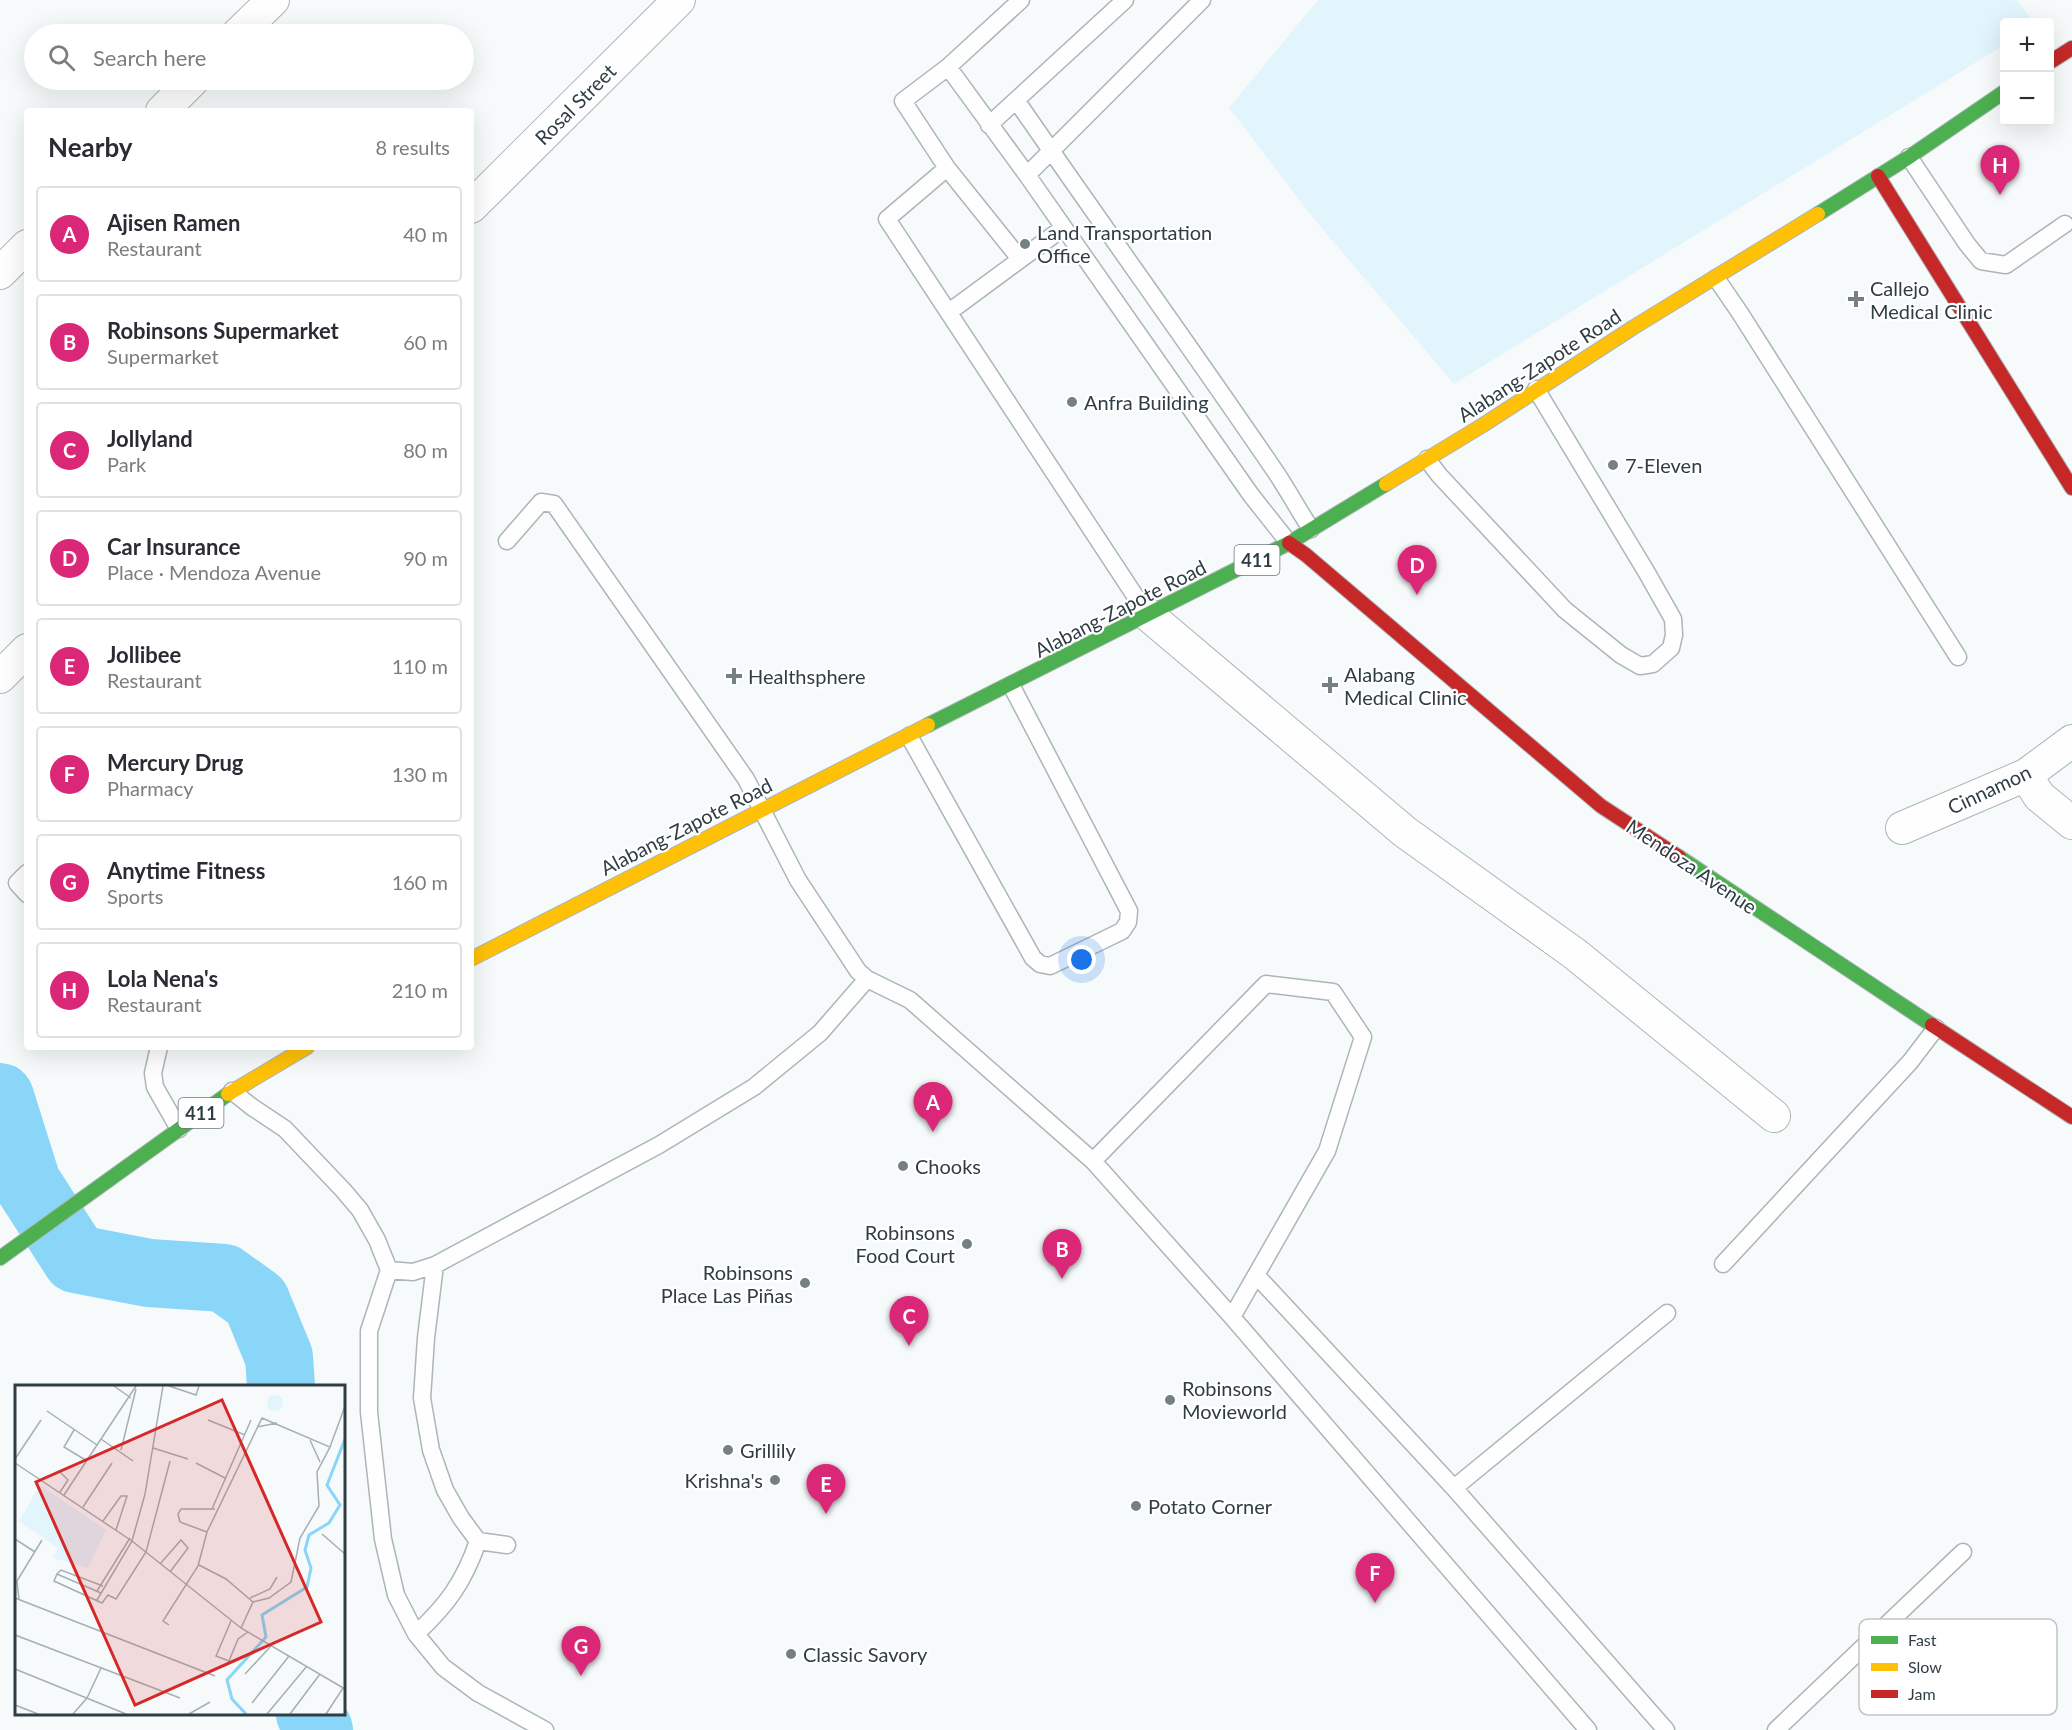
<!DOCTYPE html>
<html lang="en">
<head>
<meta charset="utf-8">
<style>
	body { margin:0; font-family:Lato,sans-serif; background:#f2f2f3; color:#2b2b33 }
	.controls { position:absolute; right:18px; top:18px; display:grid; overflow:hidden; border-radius:6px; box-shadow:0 6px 24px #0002 }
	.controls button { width:54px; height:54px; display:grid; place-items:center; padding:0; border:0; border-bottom:2px solid #e1e1e2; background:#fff; color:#2b2b33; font:30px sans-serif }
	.you { position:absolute; left:1082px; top:960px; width:21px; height:21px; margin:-15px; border:4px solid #fff; border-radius:50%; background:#1a73e8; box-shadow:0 0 0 9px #1a73e833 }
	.badge { display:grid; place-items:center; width:39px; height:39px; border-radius:50%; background:#db2777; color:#fff; font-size:20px; font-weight:700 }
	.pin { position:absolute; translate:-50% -50px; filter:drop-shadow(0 2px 3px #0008) }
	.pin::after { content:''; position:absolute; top:32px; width:21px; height:18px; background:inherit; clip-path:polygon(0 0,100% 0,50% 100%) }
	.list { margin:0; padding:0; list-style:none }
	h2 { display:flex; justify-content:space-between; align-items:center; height:78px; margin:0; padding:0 24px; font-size:26px }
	h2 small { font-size:20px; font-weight:400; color:#7c7c81 }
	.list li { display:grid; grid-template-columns:39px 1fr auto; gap:18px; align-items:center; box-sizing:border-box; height:96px; margin:0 12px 12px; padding:0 12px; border:2px solid #e1e1e2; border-radius:6px }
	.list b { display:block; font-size:22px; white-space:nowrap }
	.list p { margin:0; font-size:20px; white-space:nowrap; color:#7c7c81 }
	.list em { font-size:20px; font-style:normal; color:#7c7c81 }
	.icon { flex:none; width:33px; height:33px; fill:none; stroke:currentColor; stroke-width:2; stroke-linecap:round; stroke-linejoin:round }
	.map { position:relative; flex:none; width:2072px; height:1730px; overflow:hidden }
	.search { position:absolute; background:#fff; box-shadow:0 6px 24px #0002; left:24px; top:24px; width:450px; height:66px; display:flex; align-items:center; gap:15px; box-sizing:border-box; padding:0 21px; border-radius:33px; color:#7c7c81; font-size:22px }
	.panel { position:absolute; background:#fff; box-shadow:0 6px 24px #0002; left:24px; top:108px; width:450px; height:942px; border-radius:6px }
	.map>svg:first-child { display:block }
	.green { fill:#e2f4fc }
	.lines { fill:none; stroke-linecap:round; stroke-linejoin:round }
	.river { stroke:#89d6f8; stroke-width:68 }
	.lane-casing { stroke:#acb5b8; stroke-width:19 }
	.street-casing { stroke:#acb5b8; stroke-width:34 }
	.fast-casing { stroke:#acb5b8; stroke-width:16 }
	.slow-casing { stroke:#acb5b8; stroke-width:16 }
	.jam-casing { stroke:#acb5b8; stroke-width:16 }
	.lane { stroke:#fefefe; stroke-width:16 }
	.street { stroke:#fefefe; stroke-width:32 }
	.fast { stroke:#4caf50; stroke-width:14 }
	.slow { stroke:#ffc107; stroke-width:14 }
	.jam { stroke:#c62828; stroke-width:14 }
	.poi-dot { fill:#758085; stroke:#fff; stroke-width:2 }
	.labels { text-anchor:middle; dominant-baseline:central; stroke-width:4.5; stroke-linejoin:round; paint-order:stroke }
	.shield { fill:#fff; stroke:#6d787d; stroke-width:1.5 }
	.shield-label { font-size:18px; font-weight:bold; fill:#2f3e45 }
	.street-label { font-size:20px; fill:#2f3e45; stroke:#fff }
	.poi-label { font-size:20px; fill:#2f3e45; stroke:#fff; text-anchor:start }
	.inset-river { fill:none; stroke:#89d6f8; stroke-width:3 }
	.inset-road { fill:none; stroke:#a6afb2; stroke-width:1.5 }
	.view { fill:#d62828; fill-opacity:0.15; stroke:#d62828; stroke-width:3 }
	.inset-edge { fill:none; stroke:#2f3e45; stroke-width:3 }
	.key { fill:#fff; stroke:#c1c5c7; stroke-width:1.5 }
	.key-label { font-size:16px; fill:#2f3e45 }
</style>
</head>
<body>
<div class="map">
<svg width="2072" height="1730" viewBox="0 0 2072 1730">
	<rect width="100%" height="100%" fill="#f6fafb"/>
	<path class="green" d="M1318,0H2017L2033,22H2004V45L1454,384L1315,220L1229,108Z"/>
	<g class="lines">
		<path class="river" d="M0,1097L27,1183L76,1259L149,1273L224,1278L256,1301L279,1357L281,1386
			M310,1714L319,1730"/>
		<g class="lane-casing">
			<path id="lane" d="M1021,0L948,67L903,101L947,168L887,219L1147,614
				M948,67L1027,175L1251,495L1289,543
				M1016,100C1102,225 1192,349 1277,474C1289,492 1299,511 1311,529
				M989,125L1125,0
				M1909,157L1967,244L1981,261L2006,265L2065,224
				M947,168L1020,259
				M1027,175L1202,0
				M1716,278L1740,313L1958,657
				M949,312L1063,228
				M1427,459L1439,475L1565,610L1621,655L1640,666L1653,664L1671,648L1674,635L1673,619L1647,573L1536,389
				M507,541L541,502L554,504L746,779L798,880L858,971L867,979L910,1000L1093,1161L1232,1317L1588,1730
				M909,736L1033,958L1040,964L1050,966L1122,931L1128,922L1129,911L1011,685
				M27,873L17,883L27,894
				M159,1047L153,1073L155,1087L179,1129
				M232,1091L252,1107L285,1129L343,1190L360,1210L377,1240L389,1270L369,1331V1412L383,1539L396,1595L416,1634L443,1667L478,1693L545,1730
				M1093,1161L1266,984L1333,992L1363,1037L1327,1151L1232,1317
				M1723,1264L1910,1062L1936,1028
				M435,1265L426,1338L422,1398L431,1450L445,1490L461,1518L478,1541L507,1545
				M389,1270L413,1272L435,1265L659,1145L754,1087L820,1033L867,979
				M1256,1275L1454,1488L1666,1730
				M1454,1488L1667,1313
				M416,1634C447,1605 464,1582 478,1541
				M1776,1730L1963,1552"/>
		</g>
		<g class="street-casing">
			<path id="street" d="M238,34L273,0
				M162,111L193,80
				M471,207L679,0
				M0,273L27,246
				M1147,614L1405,832L1575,954L1774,1116
				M0,677L27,650
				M2026,775L2039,796L2072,823
				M1902,828L2026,775L2072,741"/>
		</g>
		<g class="fast-casing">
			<path id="fast" d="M1818,214L1909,157L2004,92
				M928,725L1289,543L1386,484
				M1679,857L1932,1025
				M0,1258L228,1094"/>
		</g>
		<g class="slow-casing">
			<path id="slow" d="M1386,484L1483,425L1634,327L1818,214
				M471,959L928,725
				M228,1094L307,1047"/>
		</g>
		<g class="jam-casing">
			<path id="jam" d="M2050,62L2072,48
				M1878,176L2072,488
				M1289,543L1306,555L1601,806L1679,857
				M1932,1025L2072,1117"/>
		</g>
		<use href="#lane" class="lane"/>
		<use href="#street" class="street"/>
		<use href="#fast" class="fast"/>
		<use href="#slow" class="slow"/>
		<use href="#jam" class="jam"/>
	</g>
	<g class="poi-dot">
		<circle cx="1025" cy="244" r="6"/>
		<path d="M1853 290h6v6h6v6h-6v6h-6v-6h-6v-6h6z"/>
		<circle cx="1072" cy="402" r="6"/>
		<circle cx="1613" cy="465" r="6"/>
		<path d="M731 667h6v6h6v6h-6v6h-6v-6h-6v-6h6z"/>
		<path d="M1327 676h6v6h6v6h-6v6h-6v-6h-6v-6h6z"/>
		<circle cx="903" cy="1166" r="6"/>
		<circle cx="967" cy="1244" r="6"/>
		<circle cx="805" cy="1283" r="6"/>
		<circle cx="1170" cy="1400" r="6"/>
		<circle cx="728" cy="1450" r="6"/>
		<circle cx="775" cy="1480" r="6"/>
		<circle cx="1136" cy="1506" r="6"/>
		<circle cx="791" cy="1654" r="6"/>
	</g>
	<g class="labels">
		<g class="shield">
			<rect x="1234.5" y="545" width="45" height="30" rx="4.5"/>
			<rect x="178.5" y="1098" width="45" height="30" rx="4.5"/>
		</g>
		<g class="shield-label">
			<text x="1257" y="560">411</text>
			<text x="201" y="1113">411</text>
		</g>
		<g class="street-label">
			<text transform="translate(575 104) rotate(-45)">Rosal Street</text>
			<text transform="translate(1539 365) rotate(-33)">Alabang-Zapote Road</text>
			<text transform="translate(1120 608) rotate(-27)">Alabang-Zapote Road</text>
			<text transform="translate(1989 789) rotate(-25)">Cinnamon</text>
			<text transform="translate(686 826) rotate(-27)">Alabang-Zapote Road</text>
			<text transform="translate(1692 866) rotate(34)">Mendoza Avenue</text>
		</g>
		<g class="poi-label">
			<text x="1037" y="232">Land Transportation<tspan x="1037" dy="23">Office</tspan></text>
			<text x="1870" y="288">Callejo<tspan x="1870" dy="23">Medical Clinic</tspan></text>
			<text x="1084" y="402">Anfra Building</text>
			<text x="1625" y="465">7-Eleven</text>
			<text x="1344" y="674">Alabang<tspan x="1344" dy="23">Medical Clinic</tspan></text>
			<text x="748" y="676">Healthsphere</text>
			<text x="915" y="1166">Chooks</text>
			<text x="955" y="1232" text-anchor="end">Robinsons<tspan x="955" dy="23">Food Court</tspan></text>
			<text x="793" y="1272" text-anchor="end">Robinsons<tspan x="793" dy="23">Place Las Piñas</tspan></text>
			<text x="1182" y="1388">Robinsons<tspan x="1182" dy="23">Movieworld</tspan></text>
			<text x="740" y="1450">Grillily</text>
			<text x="763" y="1480" text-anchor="end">Krishna's</text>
			<text x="1148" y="1506">Potato Corner</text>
			<text x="803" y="1654">Classic Savory</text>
		</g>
	</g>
	<g transform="translate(15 1385)">
		<rect width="330" height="330" fill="#f6fafb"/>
		<path d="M252 18a8 8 0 1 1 16 0a8 8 0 1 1-16 0ZM25,100L91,145L73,183L38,173L43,163L4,136Z" fill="#e2f4fc"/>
		<path class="inset-river" d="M231,329L217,314L212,295L251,252L247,230L292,202L296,183L290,165L294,150L314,138L325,120L312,100L330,54"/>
		<path class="inset-road" d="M99,1L116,13M154,1L181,10L184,1M32,26L82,60M193,35L230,50M242,42L262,38M59,45L49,62L72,76M86,54L118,76M295,55L305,77M315,62L330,21M138,63L173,74M106,65L121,4M0,74L26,35M0,78L117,156L226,243L330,304M181,78L210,93M45,87L53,95L45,107M49,110L121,1M68,122L97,78M197,124L236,35M88,136L106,111H112L101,145M192,147L165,137L163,129L166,124H200M307,149L330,169M0,154L20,167M145,179L166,155L173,163L155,187M184,180L211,194L238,217M42,189L46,185L88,201M82,206L115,153M86,208L42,189L39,196L87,218L93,210L101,214L131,167L155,76M0,213L200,291M235,213L255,204L262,192M4,215L2,196L27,155M82,215L117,156L130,109L148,1M216,236L201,271L214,276L223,254L233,247M154,240L148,236L183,181L192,147L247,33L315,62L302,87L304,121L285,153L276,197L254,213L238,217L226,243M0,250L165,313M0,284L111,329M230,289L256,261M237,318L274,271M0,320L23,329M58,329L72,313L86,283M174,329L195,317M252,329L292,281M275,329L305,289M311,329L328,303"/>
		<path class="view" d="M207,15L306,237L120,320L21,97Z"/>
		<rect width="330" height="330" class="inset-edge"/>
	</g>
	<rect x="1859" y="1619" width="198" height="96" rx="9" class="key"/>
	<rect x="1871" y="1636" width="27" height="8" fill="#4caf50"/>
	<rect x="1871" y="1663" width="27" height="8" fill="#ffc107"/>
	<rect x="1871" y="1690" width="27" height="8" fill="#c62828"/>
	<g class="key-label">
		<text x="1908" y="1646">Fast</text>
		<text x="1908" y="1673">Slow</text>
		<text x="1908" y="1700">Jam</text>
	</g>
</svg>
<div class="controls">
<button>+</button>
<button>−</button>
</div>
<div class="you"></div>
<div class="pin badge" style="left:933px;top:1132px">A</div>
<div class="pin badge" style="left:1062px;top:1279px">B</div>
<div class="pin badge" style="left:909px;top:1346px">C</div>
<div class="pin badge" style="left:1417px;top:595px">D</div>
<div class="pin badge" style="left:826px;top:1514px">E</div>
<div class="pin badge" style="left:1375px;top:1603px">F</div>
<div class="pin badge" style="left:581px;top:1676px">G</div>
<div class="pin badge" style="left:2000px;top:195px">H</div>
<div class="search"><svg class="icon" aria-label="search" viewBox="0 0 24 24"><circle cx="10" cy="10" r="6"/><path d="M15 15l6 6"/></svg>Search here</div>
<section class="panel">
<h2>Nearby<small>8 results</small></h2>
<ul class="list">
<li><span class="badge">A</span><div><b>Ajisen Ramen</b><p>Restaurant</p></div><em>40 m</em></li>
<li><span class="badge">B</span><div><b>Robinsons Supermarket</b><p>Supermarket</p></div><em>60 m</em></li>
<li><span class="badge">C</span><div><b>Jollyland</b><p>Park</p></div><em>80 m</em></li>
<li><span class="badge">D</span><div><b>Car Insurance</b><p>Place · Mendoza Avenue</p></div><em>90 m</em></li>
<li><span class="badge">E</span><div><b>Jollibee</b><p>Restaurant</p></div><em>110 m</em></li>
<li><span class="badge">F</span><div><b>Mercury Drug</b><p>Pharmacy</p></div><em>130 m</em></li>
<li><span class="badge">G</span><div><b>Anytime Fitness</b><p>Sports</p></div><em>160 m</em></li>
<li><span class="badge">H</span><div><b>Lola Nena's</b><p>Restaurant</p></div><em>210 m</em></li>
</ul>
</section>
</div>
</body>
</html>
